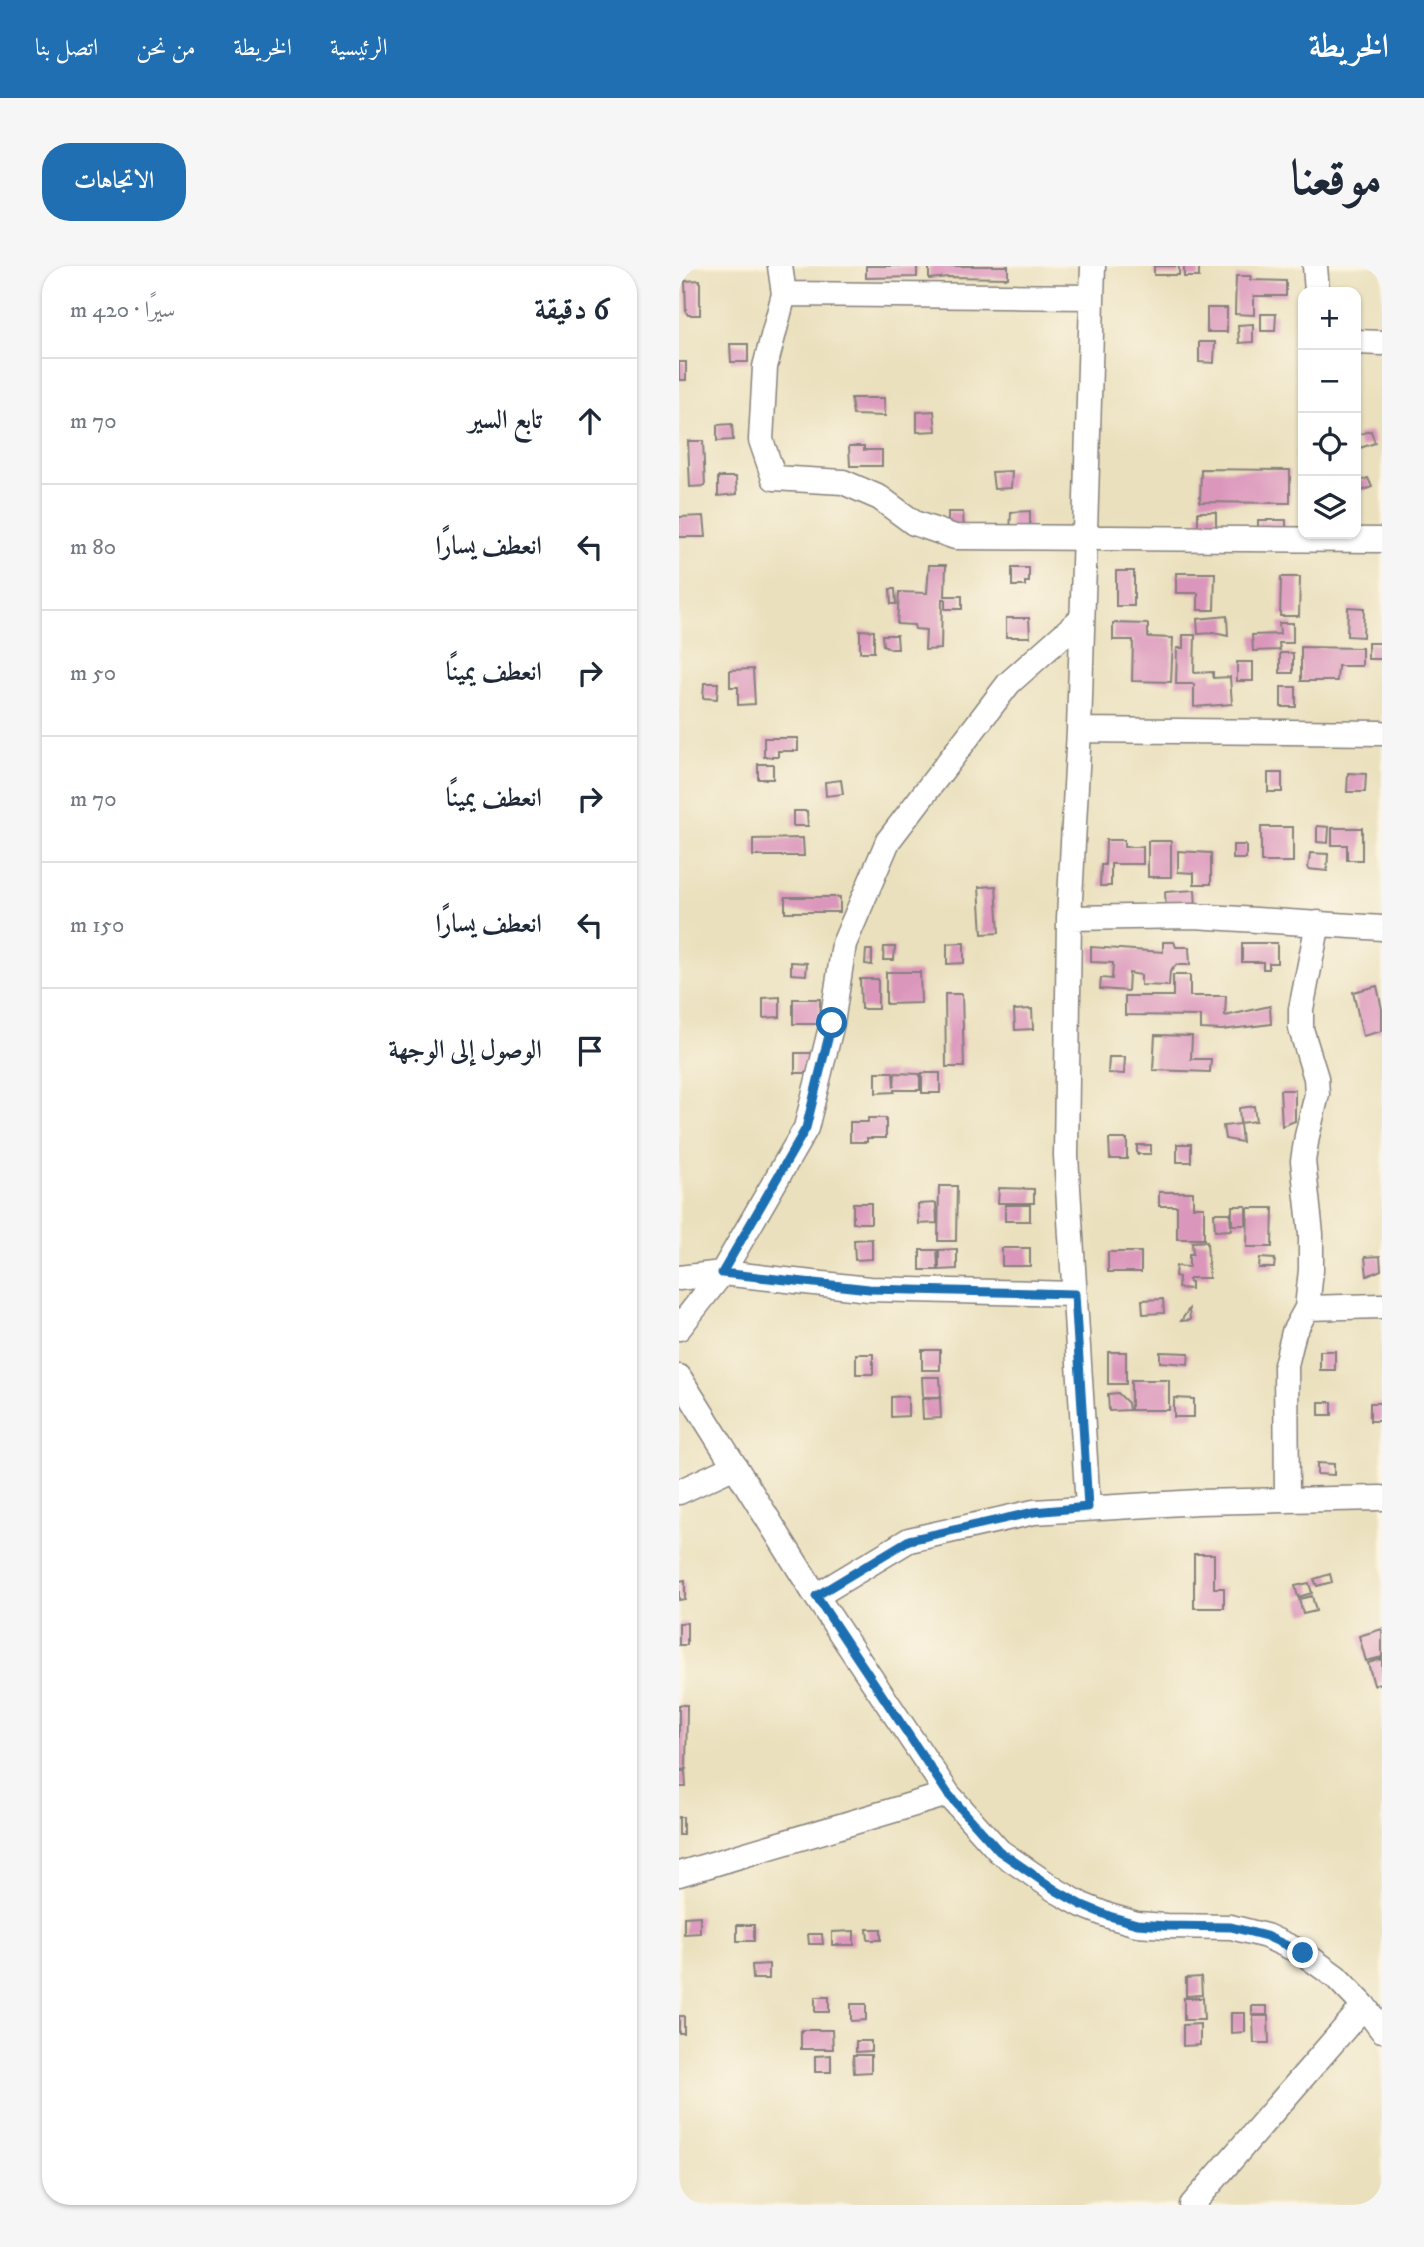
<!DOCTYPE html>
<html lang="ar">
<head>
<meta charset="utf-8">
<style>
	body { margin:0; font-family:"IM FELL DW Pica",Amiri,serif; background:#f6f6f7; color:#1f2937; direction:rtl }
	.controls { position:absolute; right:21px; top:21px; display:grid; overflow:hidden; border-radius:14px; box-shadow:0 2px 5px #0004 }
	.controls button { width:63px; height:63px; display:grid; place-items:center; padding:0; border:0; border-bottom:2px solid #e0e1e3; background:#fff; color:#1f2937; font:35px sans-serif }
	.stop { position:absolute; width:21px; height:21px; margin:-16px; border:5px solid #1f6fb2; border-radius:50%; background:#fff }
	.stop.end { background:#1f6fb2; border-color:#fff; box-shadow:0 2px 7px #0008 }
	.list { margin:0; padding:0; list-style:none }
	h2 { display:flex; justify-content:space-between; align-items:center; height:91px; margin:0; padding:0 28px; font-size:30px }
	h2 small { font-size:23px; font-weight:400; color:#747a83 }
	.list li { display:grid; grid-template-columns:46px 1fr auto; gap:21px; align-items:center; box-sizing:border-box; height:126px; padding:0 28px; border-top:2px solid #e0e1e3 }
	.list b { display:block; font-size:26px; white-space:nowrap }
	.list em { font-size:23px; font-style:normal; color:#747a83 }
	.icon { flex:none; width:38px; height:38px; fill:none; stroke:currentColor; stroke-width:2; stroke-linecap:round; stroke-linejoin:round }
	.map { position:relative; flex:none; width:703px; height:1939px; overflow:hidden; direction:ltr; border-radius:28px }
	header { display:flex; align-items:center; gap:42px; box-sizing:border-box; height:98px; padding:0 35px; background:#1f6fb2; color:#fff }
	header strong { font-size:33px }
	nav { display:flex; gap:38px; margin-inline-start:auto; font-size:24px }
	.intro { display:flex; align-items:center; justify-content:space-between; box-sizing:border-box; height:168px; padding:0 42px }
	h1 { margin:0; font-size:49px }
	.button { padding:18px 32px; border-radius:28px; background:#1f6fb2; color:#fff; font-size:24px; font-weight:700 }
	main { display:flex; gap:42px; padding:0 42px }
	aside { flex:1; background:#fff; border-radius:28px; box-shadow:0 2px 5px #0004 }
	.map>svg:first-child { display:block }
	.building { fill:#db96bc }
	.lines { fill:none; stroke-linecap:round; stroke-linejoin:round }
	.minor-casing { stroke:#86817c; stroke-width:27 }
	.minor { stroke:#fff; stroke-width:24 }
	.route { stroke:#1f6fb2; stroke-width:9 }
</style>
</head>
<body>
<header>
<strong>الخريطة</strong>
<nav><a>الرئيسية</a><a>الخريطة</a><a>من نحن</a><a>اتصل بنا</a></nav>
</header>
<div class="intro"><h1>موقعنا</h1><a class="button">الاتجاهات</a></div>
<main>
<div class="map">
<svg width="703" height="1939" viewBox="0 0 703 1939">
	<rect width="100%" height="100%" fill="#fcf5e5"/>
	<filter id="ink" filterUnits="userSpaceOnUse"><feTurbulence type="fractalNoise" baseFrequency=".0143" numOctaves="2"/><feDisplacementMap in="SourceGraphic" scale="14" xChannelSelector="R" yChannelSelector="G"/><feConvolveMatrix kernelMatrix="1 2 1 2 8 2 1 2 1" color-interpolation-filters="sRGB"/></filter>
	<filter id="wash" filterUnits="userSpaceOnUse"><feTurbulence type="fractalNoise" baseFrequency=".00686" numOctaves="4" result="noise"/><feDisplacementMap in="SourceGraphic" scale="28" xChannelSelector="R" yChannelSelector="G"/><feGaussianBlur stdDeviation="1.57" result="paint"/><feColorMatrix in="noise" values="0 0 0 0 0 0 0 0 0 0 0 0 0 0 0 0 0 1.4 0 .05"/><feComposite in="paint" operator="in"/></filter>
	<g filter="url(#wash)">
		<rect width="100%" height="100%" fill="#eae0bd"/>
		<g id="blocks">
			<path class="building" d="M187,0H238V11L187,12Z
				M250,0H329V12L269,11L250,13Z
				M475,0H500V9H475Z
				M505,0H520V11H505Z
				M557,10H572L571,14L607,15V30H575V49L556,48Z
				M21,14V49H9L7,46L6,15Z
				M528,42H548V66H528Z
				M582,48H597L596,65H582Z
				M574,58V76L560,77L559,59Z
				M520,76H536L535,97L520,96Z
				M51,78H69V96H52Z
				M0,96H7V114H0Z
				M172,132H205L206,150L174,149Z
				M255,145L257,165L238,166V146Z
				M53,158L54,174L38,175V159Z
				M692,165L696,177L681,182L677,169Z
				M9,175H24L26,220L11,221Z
				M170,180H185V184H203V200H171Z
				M522,203L611,204V237L521,236Z
				M333,205L332,222L315,223L313,206Z
				M39,211H57L58,228L39,230Z
				M689,212L693,221L677,227V216Z
				M351,245V267H331L332,246Z
				M269,246H284L285,266L269,265Z
				M519,246H537V268L519,267Z
				M25,250L27,271H0V251Z
				M579,254H607V269L579,268Z
				M250,299H267L266,330H283V343H266V333H263L262,383L246,384L247,364L236,363L235,359L218,358L220,326L248,327Z
				M333,302H350V316H346V320H333Z
				M437,305H455V340H437Z
				M497,307H536L535,344H519V327H497Z
				M602,311H621L620,350H601Z
				M211,323H216L217,338H212Z
				M669,341L685,342L684,371L668,370Z
				M548,350L549,370L535,367L519,368L518,353Z
				M327,352H350L351,371H327Z
				M434,357L469,358V371L494,372L492,416L453,415L454,374H434Z
				M600,357H614V377H600L601,384L574,385L573,369L601,368Z
				M181,364L195,365V386H181Z
				M203,369H218L219,383H212L204,379Z
				M504,369H516L515,407L534,406V412L551,411L553,438L515,441V418H497L498,382H504Z
				M689,377H703V393H689Z
				M622,381L683,382V400H659L658,415H622Z
				M601,387H614V407H601Z
				M558,396H574V415H558Z
				M74,403L76,438L59,439V421H51V404Z
				M25,417H39L38,433L24,432Z
				M602,421H617V441H602Z
				M85,472H119V485H99V491H85Z
				M79,498H94V513H79Z
				M589,507H603V526H589Z
				M669,507L687,508L686,526H668Z
				M162,514L164,528L147,530L146,516Z
				M114,545H128L129,560H114Z
				M638,560L650,561L649,577L638,576Z
				M582,561H614V596H582Z
				M653,562H683V594H668V579H653Z
				M124,572L125,590H74V573Z
				M427,574H445V581H464V598H432V620H421L422,599H426Z
				M469,575H492V611H469Z
				M554,579H567V593H554Z
				M499,585L532,587V618H515V607L499,606Z
				M631,587L649,588L648,605L629,603Z
				M317,620L320,667L303,668L300,621Z
				M516,624L517,642L487,644L486,626Z
				M106,631H161V646H106Z
				M484,676H495L497,681H510L511,699H497L491,706L490,720L462,719V709L450,707L449,725L421,723L422,712L433,713L434,697L412,696V681L484,686Z
				M285,677V697L268,698V678Z
				M563,677H598V697H590V703H584V696H563Z
				M205,681H216L215,694H204Z
				M187,684H193V699L186,698Z
				M112,696L128,697L127,709L112,708Z
				M207,706H241L242,737L207,738Z
				M494,709H511V730H547L546,750L591,740L592,758L543,764L522,763V750L446,749V730H494Z
				M181,713H199V743H182Z
				M698,720L703,743V765L684,770L674,726Z
				M266,728H283L285,801H267Z
				M101,731V751L84,752V732Z
				M114,733H141V758H114Z
				M353,743L354,763L336,764L335,744Z
				M476,769L513,770L512,793H532L531,806L474,804Z
				M116,787H134V807H116Z
				M430,791H446L445,808L429,807Z
				M197,806H214L215,821L216,807L241,808V824H215V826L197,827Z
				M243,807H261V827H243Z
				M601,824H616V855L603,860Z
				M575,840L577,855L561,857L560,842Z
				M189,852H207V872H188V876H171V856H189Z
				M561,858L563,876L546,873L544,860Z
				M430,873H448V893H431Z
				M498,878H512V896H498Z
				M458,879H472V888H458Z
				M260,920H278L277,975H259Z
				M320,922L355,923V937H319Z
				M480,926H514V941H525V973H498V940H480Z
				M174,937H192V957H174Z
				M257,937L258,957L240,958L239,938Z
				M326,939H351V955H326Z
				M553,940H567V959H553Z
				M569,942H594L593,981H568Z
				M535,947H551L552,964L536,965Z
				M193,973V993L176,994L175,974Z
				M528,975L530,1012H510V1016H512V1023L499,1022L500,1011L496,1010L497,1000L510,1001V988H514L513,976Z
				M323,982H351V1000H323Z
				M278,983V1003L260,1004V984Z
				M241,984H258L259,1004H241Z
				M429,986H462V1006H429Z
				M701,990L702,1004L688,1010L686,991Z
				M581,992L596,993L595,1002H580Z
				M484,1033L485,1047L464,1048L463,1034Z
				M510,1043L511,1054L502,1055Z
				M243,1084H261V1104H243Z
				M641,1085H656V1104H641Z
				M429,1086H447V1118H429Z
				M481,1086L510,1087L509,1098L481,1096Z
				M177,1088H194V1108H177Z
				M243,1111H261L262,1131H244Z
				M452,1114H490V1144H452Z
				M439,1127L449,1137L450,1144L430,1145L429,1128Z
				M229,1130V1150L212,1151V1131Z
				M261,1132L262,1152L244,1153L243,1133Z
				M495,1132L515,1133V1151H495Z
				M640,1136H653V1149H640Z
				M691,1137H703V1155H691Z
				M638,1197L655,1198V1209L638,1208Z
				M515,1288H535V1322H545V1342H515Z
				M651,1308L653,1316L638,1320L635,1313Z
				M6,1314V1333L0,1334V1315Z
				M630,1317L633,1327L619,1331L616,1320Z
				M633,1330L637,1345L624,1348L620,1333Z
				M0,1357H8V1379H0Z
				M703,1363V1391L687,1395L680,1370Z
				M703,1393V1417L695,1419L689,1397Z
				M0,1439H8L7,1503L0,1504Z
				M0,1505H6L7,1521H0Z
				M0,1551H4V1569H0Z
				M21,1650V1667L5,1668V1651Z
				M58,1659H75V1675H58Z
				M188,1663H202V1674H189Z
				M175,1665V1679H153V1666Z
				M129,1668H143L144,1678H130Z
				M90,1698V1713H74L73,1699Z
				M522,1711L523,1729L507,1730V1712Z
				M136,1731H150V1746H136Z
				M505,1732H524L525,1754H505Z
				M172,1738H187V1754L172,1755Z
				M573,1740H588V1749H573Z
				M552,1747H566V1766L552,1767Z
				M0,1750H5V1767H0Z
				M574,1750H589L590,1777H575Z
				M521,1758V1779L504,1780V1759Z
				M122,1764H153L154,1783H122Z
				M177,1775H192V1785L177,1786Z
				M152,1789V1806H136V1790Z
				M174,1789H192V1806L175,1807Z"/>
		</g>
	</g>
	<g filter="url(#ink)">
		<use href="#blocks" fill-opacity="0" stroke="#86817c" stroke-width="2"/>
		<g class="lines">
			<g class="minor-casing">
				<path id="minor" d="M101,0L105,28L86,101L82,174L95,212L164,216L201,232L235,257L276,271L703,274
					M636,0L638,26
					M105,28L413,31
					M677,76L703,77
					M400,464L703,467
					M390,652L515,650L703,662
					M0,1012L43,1007L190,1023L396,1028
					M628,1042L703,1040
					M0,1062L43,1007L127,862L153,757L165,678L209,575L330,417L402,353
					M0,1111L137,1330L269,1528L320,1585L378,1625L403,1639L430,1650L458,1658L487,1660L552,1661L587,1670L624,1687L657,1711L685,1740L703,1764
					M0,1226L56,1200
					M608,1234L607,1099L615,1066L628,1042L632,1004V968L624,895L628,870L638,828L637,812L622,763V743L639,657
					M409,1241L387,890L390,652L400,464L414,0
					M137,1330L230,1274L355,1246L519,1236L703,1232
					M0,1608L269,1528
					M513,1939L685,1740"/>
			</g>
			<use href="#minor" class="minor"/>
		</g>
	</g>
	<g class="lines" filter="url(#ink)">
		<path class="route" d="M153,757L127,862L43,1007L190,1023L396,1028L409,1241L355,1246L230,1274L137,1330L269,1528L320,1585L378,1625L403,1639L430,1650L458,1658L487,1660L552,1661L587,1670L624,1687"/>
	</g>
</svg>
<div class="controls">
<button>+</button>
<button>−</button>
<button><svg class="icon" aria-label="locate" viewBox="0 0 24 24"><circle cx="12" cy="12" r="6"/><path d="M12 2v4M12 18v4M2 12h4M18 12h4"/></svg></button>
<button><svg class="icon" aria-label="layers" viewBox="0 0 24 24"><path d="M12 4l9 5-9 5-9-5zM3 14l9 5 9-5"/></svg></button>
</div>
<div class="stop" style="left:153px;top:757px"></div>
<div class="stop end" style="left:624px;top:1687px"></div>
</div>
<aside>
<h2>6 دقيقة<small>سيرًا · 420 m</small></h2>
<ul class="list">
<li><svg class="icon" aria-label="ahead" viewBox="0 0 24 24"><path d="M12 20V5M6 11l6-6 6 6"/></svg><div><b>تابع السير</b></div><em>70 m</em></li>
<li><svg class="icon" aria-label="left" viewBox="0 0 24 24"><path d="M17 20v-9H6M10 6l-5 5 5 5"/></svg><div><b>انعطف يسارًا</b></div><em>80 m</em></li>
<li><svg class="icon" aria-label="right" viewBox="0 0 24 24"><path d="M7 20v-9h11M14 6l5 5-5 5"/></svg><div><b>انعطف يمينًا</b></div><em>50 m</em></li>
<li><svg class="icon" aria-label="right" viewBox="0 0 24 24"><path d="M7 20v-9h11M14 6l5 5-5 5"/></svg><div><b>انعطف يمينًا</b></div><em>70 m</em></li>
<li><svg class="icon" aria-label="left" viewBox="0 0 24 24"><path d="M17 20v-9H6M10 6l-5 5 5 5"/></svg><div><b>انعطف يسارًا</b></div><em>150 m</em></li>
<li><svg class="icon" aria-label="arrive" viewBox="0 0 24 24"><path d="M6 21V4h12l-3 4 3 4H6"/></svg><div><b>الوصول إلى الوجهة</b></div></li>
</ul>
</aside>
</main>
</body>
</html>
